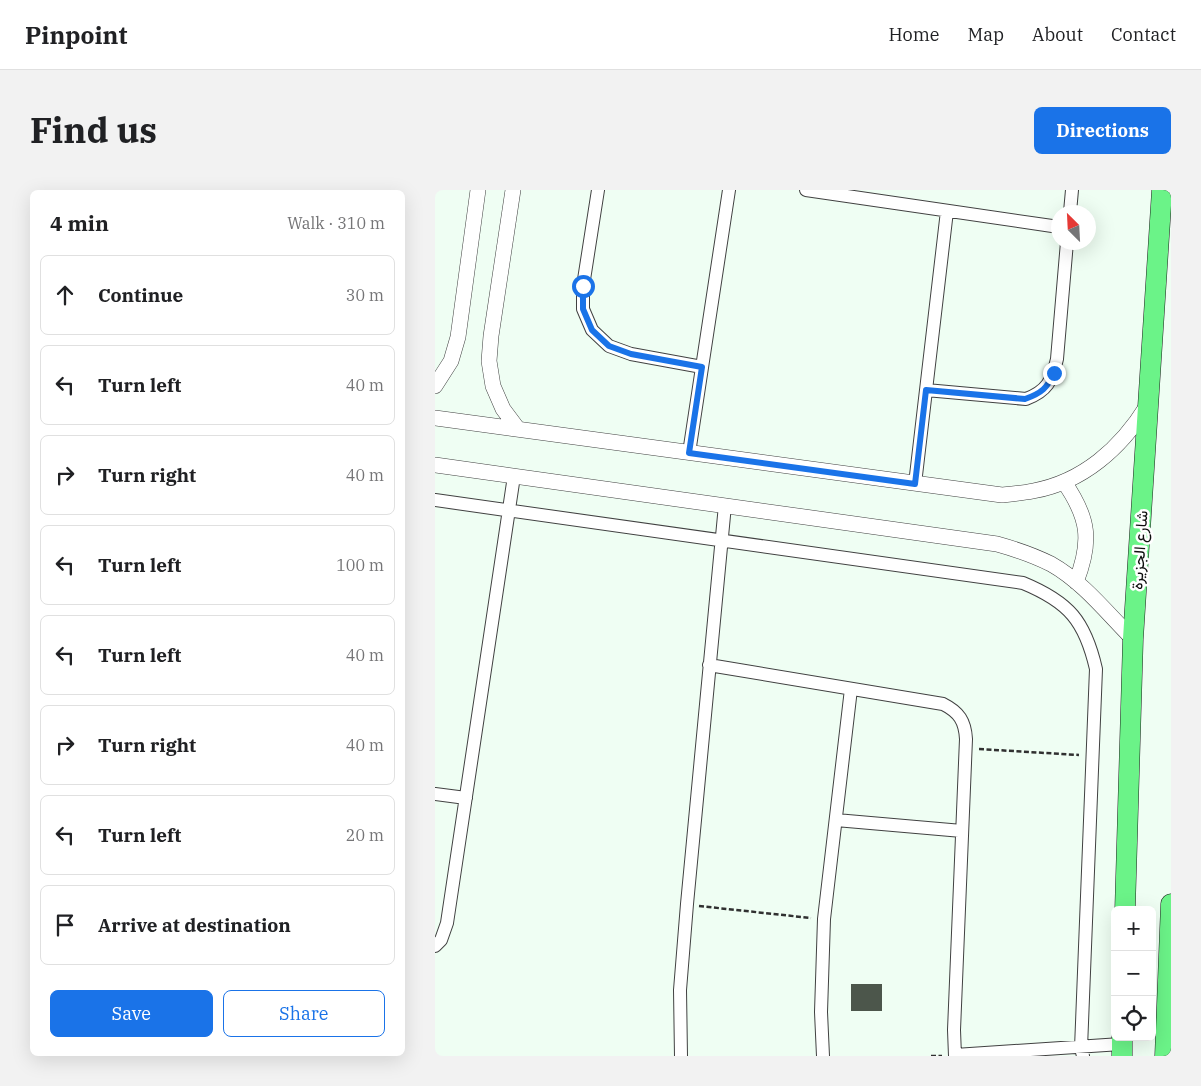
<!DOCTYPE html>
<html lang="en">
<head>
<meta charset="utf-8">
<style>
	body { margin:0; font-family:"IBM Plex Serif",Vazirmatn,serif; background:#f2f2f2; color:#202124 }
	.controls { position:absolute; right:15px; bottom:15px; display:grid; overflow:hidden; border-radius:8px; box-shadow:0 5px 20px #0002 }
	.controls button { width:45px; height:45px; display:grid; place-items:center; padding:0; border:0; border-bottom:1px solid #e0e0e0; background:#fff; color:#202124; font:25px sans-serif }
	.compass { position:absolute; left:616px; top:15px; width:45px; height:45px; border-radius:50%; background:#fff; box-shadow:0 5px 20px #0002; rotate:336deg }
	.stop { position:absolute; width:15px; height:15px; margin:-11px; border:4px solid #1a73e8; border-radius:50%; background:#fff }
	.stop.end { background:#1a73e8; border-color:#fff; box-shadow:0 1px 5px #0008 }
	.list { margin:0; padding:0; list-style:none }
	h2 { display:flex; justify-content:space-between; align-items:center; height:65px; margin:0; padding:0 20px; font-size:21px }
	h2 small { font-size:16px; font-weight:400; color:#757577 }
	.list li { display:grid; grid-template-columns:32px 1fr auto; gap:15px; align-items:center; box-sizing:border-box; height:80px; margin:0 10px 10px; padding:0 10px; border:1px solid #e0e0e0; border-radius:8px }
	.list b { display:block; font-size:19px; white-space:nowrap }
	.list em { font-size:16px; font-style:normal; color:#757577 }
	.actions { display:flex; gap:10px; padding:15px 20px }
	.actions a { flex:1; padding:11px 0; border:1px solid #1a73e8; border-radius:8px; text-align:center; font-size:18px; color:#1a73e8 }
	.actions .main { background:#1a73e8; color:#fff }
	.icon { flex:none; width:28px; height:28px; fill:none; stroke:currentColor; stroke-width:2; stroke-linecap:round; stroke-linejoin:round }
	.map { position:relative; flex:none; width:736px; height:866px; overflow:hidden; border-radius:8px }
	header { display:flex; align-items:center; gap:30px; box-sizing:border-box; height:70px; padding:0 25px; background:#fff; border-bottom:1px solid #e0e0e0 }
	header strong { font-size:24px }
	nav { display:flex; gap:28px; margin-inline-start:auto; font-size:18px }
	.intro { display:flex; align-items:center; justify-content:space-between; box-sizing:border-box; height:120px; padding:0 30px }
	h1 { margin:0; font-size:35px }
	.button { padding:12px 22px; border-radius:8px; background:#1a73e8; color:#fff; font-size:18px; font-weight:700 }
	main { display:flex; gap:30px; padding:0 30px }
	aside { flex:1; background:#fff; border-radius:8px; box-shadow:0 5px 20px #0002 }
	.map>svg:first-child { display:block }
	.building { fill:#4c564b }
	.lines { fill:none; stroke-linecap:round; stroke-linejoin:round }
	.minor-casing { stroke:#414141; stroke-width:14 }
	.tertiary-casing { stroke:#414141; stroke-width:16 }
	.primary-casing { stroke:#1f1f1f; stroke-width:21 }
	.path { stroke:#303030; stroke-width:2.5; stroke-dasharray:5 2.5; stroke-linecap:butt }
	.minor { stroke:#fff; stroke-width:12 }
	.tertiary { stroke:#fff; stroke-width:15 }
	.primary { stroke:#6bf388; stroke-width:20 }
	.route { stroke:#1a73e8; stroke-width:6 }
	.labels { text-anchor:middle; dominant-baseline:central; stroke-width:5; stroke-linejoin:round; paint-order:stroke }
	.street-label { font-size:16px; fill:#0e0e0e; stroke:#fff }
</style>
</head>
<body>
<header>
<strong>Pinpoint</strong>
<nav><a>Home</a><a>Map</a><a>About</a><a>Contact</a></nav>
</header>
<div class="intro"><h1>Find us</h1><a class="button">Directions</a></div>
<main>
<aside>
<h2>4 min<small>Walk · 310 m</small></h2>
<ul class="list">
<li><svg class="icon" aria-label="ahead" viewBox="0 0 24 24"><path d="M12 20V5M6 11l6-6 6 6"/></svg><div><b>Continue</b></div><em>30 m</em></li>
<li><svg class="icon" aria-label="left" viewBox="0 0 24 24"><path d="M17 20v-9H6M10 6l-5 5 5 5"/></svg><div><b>Turn left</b></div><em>40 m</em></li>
<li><svg class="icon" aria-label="right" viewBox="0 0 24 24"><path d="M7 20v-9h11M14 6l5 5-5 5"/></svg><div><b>Turn right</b></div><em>40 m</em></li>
<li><svg class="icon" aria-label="left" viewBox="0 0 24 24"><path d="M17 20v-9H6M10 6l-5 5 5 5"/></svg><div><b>Turn left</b></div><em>100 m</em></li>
<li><svg class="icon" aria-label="left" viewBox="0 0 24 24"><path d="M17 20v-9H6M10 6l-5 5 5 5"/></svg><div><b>Turn left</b></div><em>40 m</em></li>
<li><svg class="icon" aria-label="right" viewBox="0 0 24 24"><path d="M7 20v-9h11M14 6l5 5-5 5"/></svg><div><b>Turn right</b></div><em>40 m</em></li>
<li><svg class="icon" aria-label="left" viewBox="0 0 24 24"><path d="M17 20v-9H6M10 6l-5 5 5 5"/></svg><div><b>Turn left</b></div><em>20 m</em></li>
<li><svg class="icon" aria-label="arrive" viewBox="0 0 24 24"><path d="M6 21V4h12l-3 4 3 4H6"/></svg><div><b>Arrive at destination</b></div></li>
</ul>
<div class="actions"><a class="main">Save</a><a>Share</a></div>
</aside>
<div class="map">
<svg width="736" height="866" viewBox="0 0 736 866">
	<rect width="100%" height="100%" fill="#effef3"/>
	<path class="building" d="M416,794H447V821H416Z"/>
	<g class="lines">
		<g class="minor-casing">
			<path id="minor" d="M163,0L148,96V119L157,140L174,156L196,164L267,177
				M371,0L624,37
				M635,22L637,0
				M491,200L591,209C612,201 617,191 622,169L632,52
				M254,263L294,0
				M480,294L512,21
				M0,310L588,393C634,412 650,431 661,479L646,858L648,866
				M274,475L508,514C524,522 530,531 531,549L519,840L520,866
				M0,604L31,608
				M401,630L527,641
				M0,756L6,750L12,733L79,286
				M520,865L686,854
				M246,866L245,800L252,714L290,315
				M388,866L386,822L389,729L416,499"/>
		</g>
		<g class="tertiary-casing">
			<path id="tertiary" d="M78,0L56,146L54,171L58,196L68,219L83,239
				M0,196L16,171L23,147L43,0
				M0,228L567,305C577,304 588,303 598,301C648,292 686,258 712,216
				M0,275L562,354C580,359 598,365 616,374C648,392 672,423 698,449
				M629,292C654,328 657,351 641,392"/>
		</g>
		<g class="primary-casing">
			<path id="primary" d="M690,720L698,449L727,0
				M687,847V866
				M730,866L736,714"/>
		</g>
		<path class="path" d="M544,559L644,565
			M264,716L376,728
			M496,866H507"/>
		<use href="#minor" class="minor"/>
		<use href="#tertiary" class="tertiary"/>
		<use href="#primary" class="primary"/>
	</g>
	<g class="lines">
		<path class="route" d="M148,96V119L157,140L174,156L196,164L267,177L254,263L480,294L491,200L590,209C607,203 612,198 619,183"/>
	</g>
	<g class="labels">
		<g class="street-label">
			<text transform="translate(704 360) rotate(-86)">شارع الجزيرة</text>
		</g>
	</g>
</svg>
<div class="controls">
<button>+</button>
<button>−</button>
<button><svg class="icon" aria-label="locate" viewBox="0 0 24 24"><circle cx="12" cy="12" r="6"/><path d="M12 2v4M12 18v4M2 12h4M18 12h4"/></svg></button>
</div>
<svg class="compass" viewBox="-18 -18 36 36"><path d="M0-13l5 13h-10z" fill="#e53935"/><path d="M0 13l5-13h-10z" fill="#757577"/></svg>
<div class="stop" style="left:148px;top:96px"></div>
<div class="stop end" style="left:619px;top:183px"></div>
</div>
</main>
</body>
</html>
